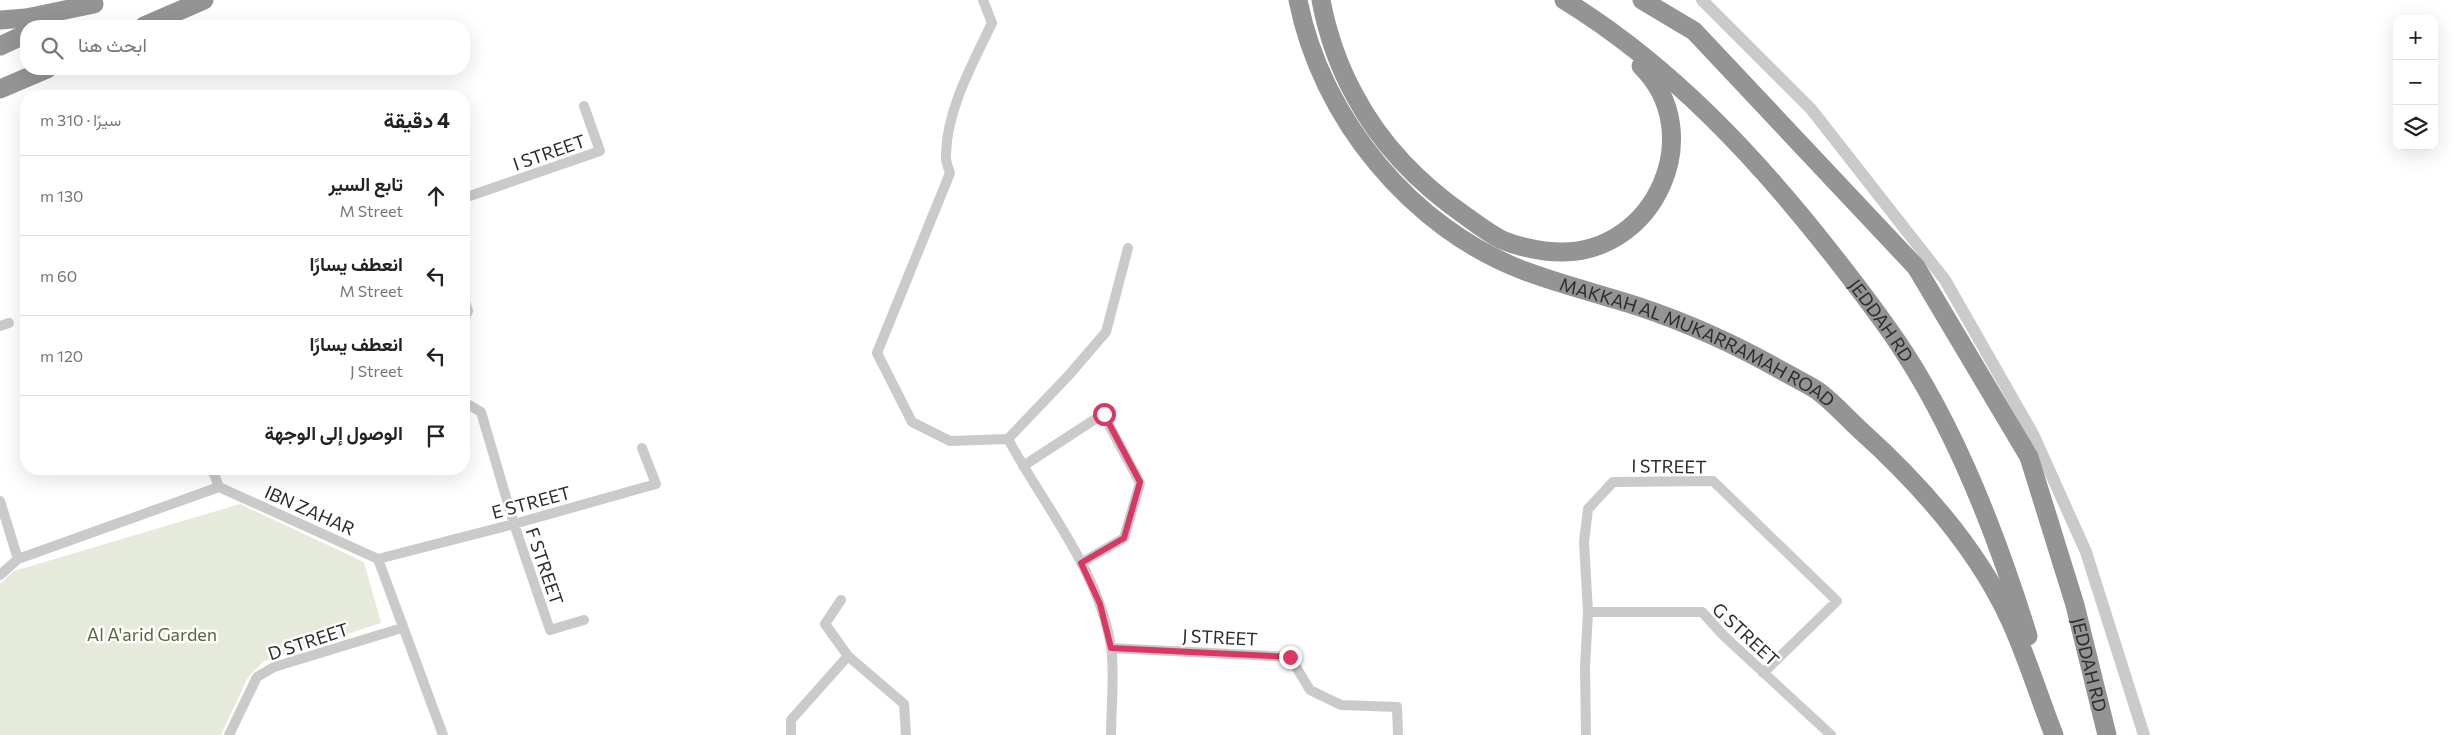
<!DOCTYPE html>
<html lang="ar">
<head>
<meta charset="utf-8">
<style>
	body { margin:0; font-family:Commissioner,Vazirmatn,sans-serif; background:#f2f2f2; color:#222; direction:rtl }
	.controls { position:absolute; right:15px; top:15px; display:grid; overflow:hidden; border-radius:10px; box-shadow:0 5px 20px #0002 }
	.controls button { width:45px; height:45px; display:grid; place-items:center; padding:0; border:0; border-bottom:1px solid #e0e0e0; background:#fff; color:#222; font:25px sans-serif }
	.stop { position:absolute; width:15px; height:15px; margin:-11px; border:4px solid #db3763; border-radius:50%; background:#fff }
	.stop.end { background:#db3763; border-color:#fff; box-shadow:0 1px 5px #0008 }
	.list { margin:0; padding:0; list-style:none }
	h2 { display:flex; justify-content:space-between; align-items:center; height:65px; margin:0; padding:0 20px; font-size:21px }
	h2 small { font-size:16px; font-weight:400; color:#767676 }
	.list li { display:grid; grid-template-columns:32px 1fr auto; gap:15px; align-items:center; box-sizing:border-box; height:80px; padding:0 20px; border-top:1px solid #e0e0e0 }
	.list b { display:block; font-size:19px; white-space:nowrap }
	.list p { margin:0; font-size:16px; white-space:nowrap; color:#767676 }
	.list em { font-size:16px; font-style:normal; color:#767676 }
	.icon { flex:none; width:28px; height:28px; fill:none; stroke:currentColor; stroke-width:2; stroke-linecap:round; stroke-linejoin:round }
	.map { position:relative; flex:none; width:2453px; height:735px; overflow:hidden; direction:ltr }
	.search { position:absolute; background:#fff; box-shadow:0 5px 20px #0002; left:20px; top:20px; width:450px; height:55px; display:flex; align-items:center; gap:12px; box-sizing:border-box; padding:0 18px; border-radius:20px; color:#767676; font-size:19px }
	.panel { position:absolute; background:#fff; box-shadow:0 5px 20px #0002; left:20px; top:90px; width:450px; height:385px; border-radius:20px; direction:rtl }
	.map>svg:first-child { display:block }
	.green { fill:#e6eadb }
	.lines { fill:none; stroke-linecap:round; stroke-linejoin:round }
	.minor { stroke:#cacaca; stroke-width:10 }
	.tertiary { stroke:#cacaca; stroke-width:12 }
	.motorway { stroke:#949494; stroke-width:19 }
	.route { stroke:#db3763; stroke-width:6 }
	.labels { text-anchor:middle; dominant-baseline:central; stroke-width:5; stroke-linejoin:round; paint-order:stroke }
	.street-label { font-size:18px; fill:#2d2d2d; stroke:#fff }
	.park-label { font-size:18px; fill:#58653d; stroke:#fff }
</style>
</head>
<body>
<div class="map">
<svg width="2453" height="735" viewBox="0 0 2453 735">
	<rect width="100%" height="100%" fill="#fff"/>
	<path class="green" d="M240,504L364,562L381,623L264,661L248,677L221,735H0V584L14,571Z"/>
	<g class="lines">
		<path class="minor" d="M983,0L992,23C973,63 947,109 946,154C945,160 948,167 950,173L877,353L912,422L950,441L1008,439L1069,375L1106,332L1128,248
			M464,198L600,151L584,106
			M464,299L468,311L464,320
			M0,326L9,323
			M464,402L481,412L514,524L550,630L584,620
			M1008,439C1044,506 1099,570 1111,647C1115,672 1111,709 1111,735
			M1023,466L1103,414L1140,483L1124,538L1081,563
			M212,469L219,487
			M0,501L18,559
			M378,559L514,524L656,484L642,448
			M0,575L18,559L219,487L378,559L443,735
			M841,600L825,624L848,656L904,704L906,735
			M1588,612H1702L1724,636L1831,735
			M1111,648L1290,657L1310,690L1341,705L1397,707L1398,735
			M229,735L257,677L274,667L402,628
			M791,735V720L848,656
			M1586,735L1585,667L1588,612L1584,542L1588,509L1613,482L1713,481L1837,601L1763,673"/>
		<path class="tertiary" d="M1702,0L1811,109L1945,280L2033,434L2086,552L2144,735"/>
		<g class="motorway">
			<path id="s1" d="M1298,0C1321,118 1412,229 1525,271C1562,285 1600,294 1637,306C1688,323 1737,345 1784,372C1795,378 1807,384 1818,391C1833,402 1846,417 1859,429C1918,482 1977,548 2010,620C2027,657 2039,697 2054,735"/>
			<path d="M1321,0C1327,32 1339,67 1355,96C1381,145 1422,186 1467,217C1478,225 1490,234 1502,240C1519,247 1543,252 1561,252C1655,253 1709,133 1641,66"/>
			<path id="s2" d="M1564,0C1670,65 1756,157 1832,254C1857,286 1882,318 1904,352C1958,435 1999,542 2028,636"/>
			<path id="s3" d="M1642,0L1694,31L1916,267L2029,457L2075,605L2107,735"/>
			<path d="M0,20L26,18L94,4"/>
			<path d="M144,26L204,0"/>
			<path d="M0,46L26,34"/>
			<path d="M0,89L47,69"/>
		</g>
	</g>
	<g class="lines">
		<path class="route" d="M1104,414L1140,482L1124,538L1081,563L1100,604L1111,648L1290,657"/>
	</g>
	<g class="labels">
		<g class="street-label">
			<text transform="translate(549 152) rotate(-19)">I STREET</text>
			<text stroke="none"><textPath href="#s2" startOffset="454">JEDDAH RD</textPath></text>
			<text stroke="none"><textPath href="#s1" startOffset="555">MAKKAH AL MUKARRAMAH ROAD</textPath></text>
			<text transform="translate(1669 466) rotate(1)">I STREET</text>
			<text transform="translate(531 502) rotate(-15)">E STREET</text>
			<text transform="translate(310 510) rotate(24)">IBN ZAHAR</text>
			<text transform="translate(545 566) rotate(71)">F STREET</text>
			<text transform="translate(1746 634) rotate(43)">G STREET</text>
			<text transform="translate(1220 637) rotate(3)">J STREET</text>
			<text transform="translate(308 641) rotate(-18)">D STREET</text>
			<text stroke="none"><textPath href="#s3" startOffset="822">JEDDAH RD</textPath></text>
		</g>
		<g class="park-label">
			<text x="152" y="634">Al A'arid Garden</text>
		</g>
	</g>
</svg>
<div class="controls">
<button>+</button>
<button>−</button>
<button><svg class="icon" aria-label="layers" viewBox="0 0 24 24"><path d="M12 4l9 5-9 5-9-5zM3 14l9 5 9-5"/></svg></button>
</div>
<div class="stop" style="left:1104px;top:414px"></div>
<div class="stop end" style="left:1290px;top:657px"></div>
<div class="search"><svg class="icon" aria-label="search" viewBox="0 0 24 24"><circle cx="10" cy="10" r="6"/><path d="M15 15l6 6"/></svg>ابحث هنا</div>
<section class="panel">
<h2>4 دقيقة<small>سيرًا · 310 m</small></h2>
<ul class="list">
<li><svg class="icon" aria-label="ahead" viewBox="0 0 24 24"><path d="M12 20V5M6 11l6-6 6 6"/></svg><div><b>تابع السير</b><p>M Street</p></div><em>130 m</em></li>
<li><svg class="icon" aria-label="left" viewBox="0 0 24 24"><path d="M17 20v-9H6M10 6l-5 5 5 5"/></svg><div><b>انعطف يسارًا</b><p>M Street</p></div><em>60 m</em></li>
<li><svg class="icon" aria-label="left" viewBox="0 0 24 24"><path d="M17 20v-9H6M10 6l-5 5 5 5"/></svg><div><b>انعطف يسارًا</b><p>J Street</p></div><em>120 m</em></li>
<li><svg class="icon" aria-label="arrive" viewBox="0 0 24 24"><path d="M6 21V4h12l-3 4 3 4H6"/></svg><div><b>الوصول إلى الوجهة</b></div></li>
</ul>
</section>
</div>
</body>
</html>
